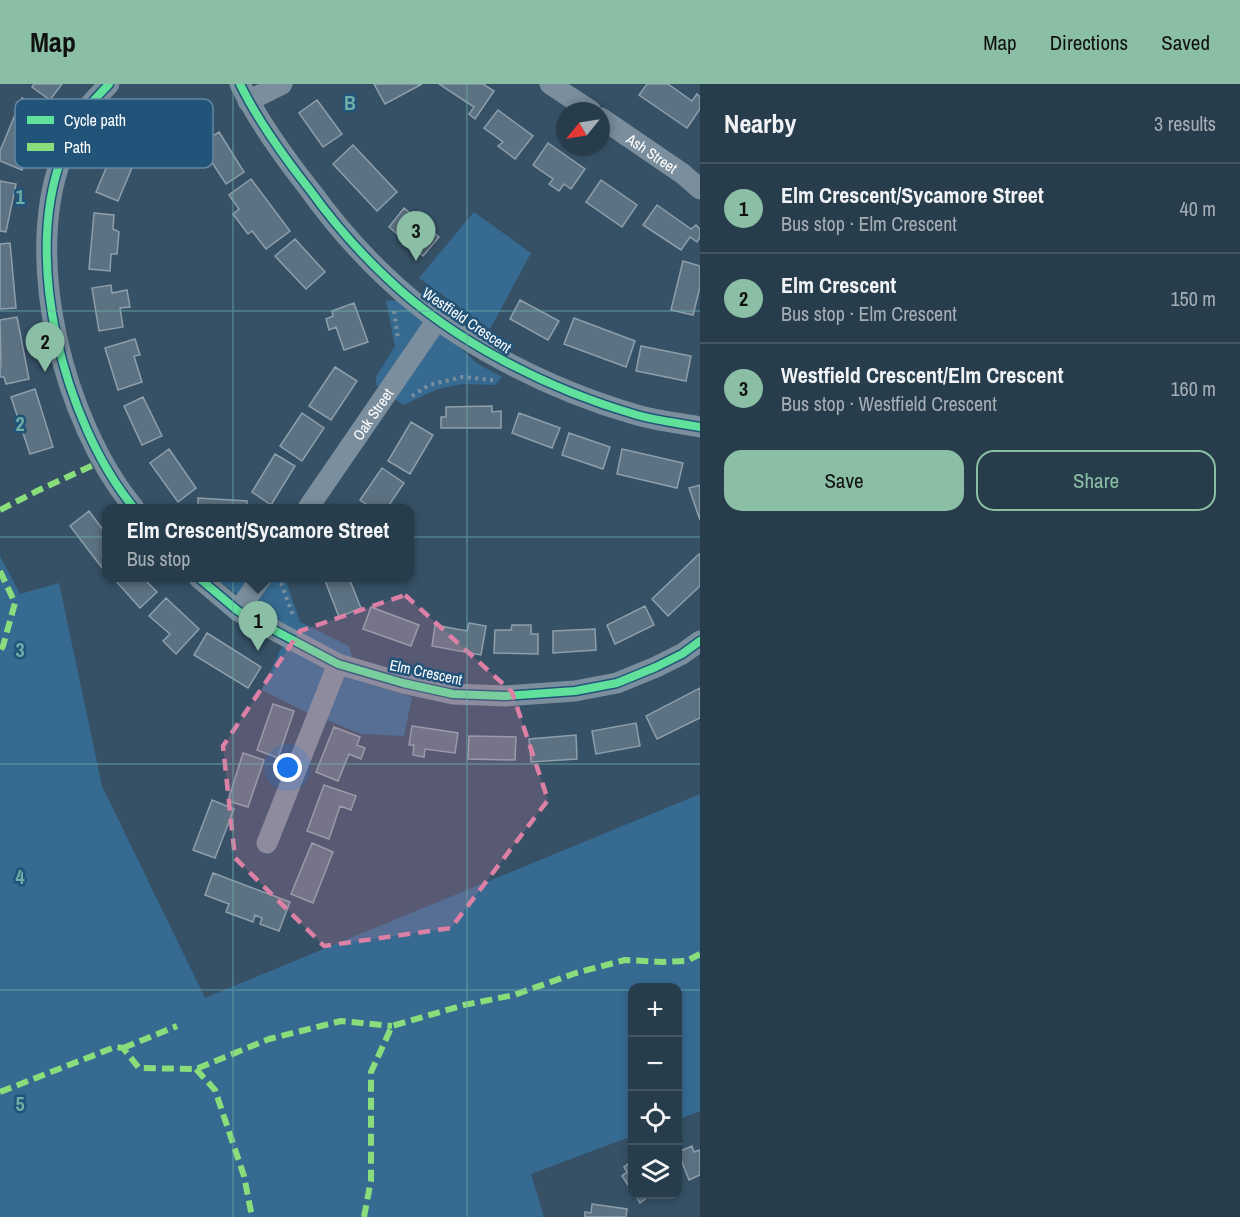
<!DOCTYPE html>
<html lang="en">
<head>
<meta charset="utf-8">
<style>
	body { margin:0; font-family:"Archivo Narrow",sans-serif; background:#304453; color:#f1f3f6 }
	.controls { position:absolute; right:18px; bottom:18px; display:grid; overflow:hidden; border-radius:12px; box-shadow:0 3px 9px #0003 }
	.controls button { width:54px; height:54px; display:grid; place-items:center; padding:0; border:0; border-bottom:2px solid #445664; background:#283d4c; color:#f1f3f6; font:30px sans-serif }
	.compass { position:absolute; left:556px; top:18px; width:54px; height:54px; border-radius:50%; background:#283d4c; box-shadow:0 3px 9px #0003; rotate:240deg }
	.you { position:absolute; left:288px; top:684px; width:21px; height:21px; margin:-15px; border:4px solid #fff; border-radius:50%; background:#1a73e8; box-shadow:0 0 0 9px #1a73e833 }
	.badge { display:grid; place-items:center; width:39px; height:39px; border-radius:50%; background:#8abfa5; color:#111; font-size:20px; font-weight:700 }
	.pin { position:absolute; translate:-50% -50px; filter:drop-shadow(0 2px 3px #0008) }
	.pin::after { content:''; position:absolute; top:32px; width:21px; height:18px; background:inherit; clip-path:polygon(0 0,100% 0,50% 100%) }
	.popup { position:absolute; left:102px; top:420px; width:312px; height:78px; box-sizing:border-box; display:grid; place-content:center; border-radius:12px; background:#283d4c; filter:drop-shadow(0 2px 4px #0005); font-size:20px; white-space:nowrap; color:#a5aeb5 }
	.popup b { font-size:22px; color:#f1f3f6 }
	.popup::after { content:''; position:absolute; left:50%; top:100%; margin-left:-12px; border:12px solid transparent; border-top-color:#283d4c }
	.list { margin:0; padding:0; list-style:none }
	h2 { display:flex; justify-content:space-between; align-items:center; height:78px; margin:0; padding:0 24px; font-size:26px }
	h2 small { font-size:20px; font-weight:400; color:#a5aeb5 }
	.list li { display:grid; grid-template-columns:39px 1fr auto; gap:18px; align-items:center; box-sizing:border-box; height:90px; padding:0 24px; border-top:2px solid #445664 }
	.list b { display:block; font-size:22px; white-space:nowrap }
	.list p { margin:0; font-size:20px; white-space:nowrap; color:#a5aeb5 }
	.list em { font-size:20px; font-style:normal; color:#a5aeb5 }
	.actions { display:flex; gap:12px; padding:18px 24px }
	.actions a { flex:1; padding:14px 0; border:2px solid #8abfa5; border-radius:18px; text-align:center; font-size:21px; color:#8abfa5 }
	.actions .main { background:#8abfa5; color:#111 }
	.icon { flex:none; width:33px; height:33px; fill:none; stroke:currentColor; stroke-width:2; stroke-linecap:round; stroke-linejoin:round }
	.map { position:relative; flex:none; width:700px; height:1133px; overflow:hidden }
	header { display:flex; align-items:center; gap:36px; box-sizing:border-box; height:84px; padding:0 30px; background:#8abfa5; color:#111 }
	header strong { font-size:28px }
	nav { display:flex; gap:33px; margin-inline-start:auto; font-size:21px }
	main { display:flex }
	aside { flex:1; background:#283d4c }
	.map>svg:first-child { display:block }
	.green { fill:#366a91 }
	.building { fill:#5c7181; stroke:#8e9fac; stroke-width:1.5 }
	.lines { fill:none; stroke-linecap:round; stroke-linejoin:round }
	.path { stroke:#7b8e9d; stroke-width:4; stroke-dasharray:3 4.5; stroke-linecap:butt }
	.minor { stroke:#7b8e9d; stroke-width:21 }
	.quiet { stroke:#8add7b; stroke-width:6; stroke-dasharray:12 6; stroke-linecap:butt }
	.cycleway-casing { stroke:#22547a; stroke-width:11 }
	.cycleway { stroke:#60e19b; stroke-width:8 }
	.marked { fill:#dd80a5; fill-opacity:0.2; stroke:#dd80a5; stroke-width:4.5; stroke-dasharray:12 8; stroke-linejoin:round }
	.grid { fill:none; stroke:#6fada8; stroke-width:1.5; stroke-opacity:0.55 }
	.labels { text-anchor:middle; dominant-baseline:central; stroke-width:5; stroke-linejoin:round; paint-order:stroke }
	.street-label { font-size:15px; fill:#fff; stroke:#22547a }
	.key { fill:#22547a; stroke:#6487a2; stroke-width:1.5 }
	.key-label { font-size:16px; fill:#fff }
	.grid-label { font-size:20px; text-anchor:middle; font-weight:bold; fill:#6fada8; stroke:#22547a; stroke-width:5; stroke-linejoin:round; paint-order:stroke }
</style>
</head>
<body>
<header>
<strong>Map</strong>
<nav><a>Map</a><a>Directions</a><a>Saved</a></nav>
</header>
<main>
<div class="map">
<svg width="700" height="1133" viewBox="0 0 700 1133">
	<rect width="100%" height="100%" fill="#365166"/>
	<path class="green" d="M474,128L531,169L490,245L419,194Z
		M397,216L458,262L478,280L502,293L495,301L463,300L438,305L403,321L376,301V293L395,262L386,217Z
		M0,472L20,510L59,499L102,702L205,914L700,710V1027L678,1036V904H632V1052L531,1090L544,1133H0Z
		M214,494H285L300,538L349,562L359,597L412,613L404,652L362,650L306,628L262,606L290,545L273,535Z"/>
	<path class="building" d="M34,0H62L50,16L32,3Z
		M374,0H422L385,20Z
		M439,0H483L494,7L475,35L469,30L474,23Z
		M647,0H668L692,17L697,10L700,13V25L687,44L639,11Z
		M22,14L48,25L22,86L0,77V67Z
		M317,16L342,50L323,63L299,29Z
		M498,26L533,52L515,75L498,62L503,58L484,44Z
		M193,29L194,51L150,53L149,31Z
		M219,48L244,88L226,100L200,60Z
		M120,51L142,60L118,117L96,108Z
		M548,59L585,85L571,105L564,100L559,107L549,100L553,95L533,81Z
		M353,61L397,108L377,127L333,80Z
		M251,95L290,147L266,165L252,147L248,150L233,130L239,125L229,111Z
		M601,96L637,121L622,143L586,118Z
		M0,97L16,100L6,148L0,147Z
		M657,121L691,145L696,141L700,145V153L697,158L690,153L681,166L643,141Z
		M404,124L439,153L423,172L389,143Z
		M94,129L114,131L113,145L119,148L117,170H111L110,187L89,185Z
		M295,155L325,188L306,205L275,172Z
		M10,159L16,224L0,225V160Z
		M683,177L700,182V203L693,231L671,226Z
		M111,201L112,209L127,206L130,223L120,224L123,243L99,247L92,204Z
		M520,216L559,237L548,256L510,235Z
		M354,219L368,258L344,266L336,243L329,246L326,235L333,232L332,227Z
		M17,233L29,295L6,300L4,293H0V282H1L0,236Z
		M574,234L635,257L626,283L564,260Z
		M135,255L140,271L134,272L142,298L118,306L105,264Z
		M641,262L691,272L686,297L636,287Z
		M335,283L357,297L331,336L309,322Z
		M35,305L53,363L30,370L11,313Z
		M143,313L162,352L142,361L124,322Z
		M492,322V328L501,327V344H441V333H446V323Z
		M302,329L324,344L302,377L280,362Z
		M519,329L560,344L552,364L512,349Z
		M411,338L433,351L410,390L388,377Z
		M569,349L610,363L603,385L562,371Z
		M169,365L196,404L178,418L150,379Z
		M622,365L683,379L677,404L617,390Z
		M275,370L295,382L271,421L252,408Z
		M382,384L404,399L387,424H372L360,416Z
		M700,401V436L689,404Z
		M198,414L247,417V424H198Z
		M89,427L106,450V489L70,442Z
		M699,470L700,471V502L668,532L652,515Z
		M118,494H143L157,508L140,524L115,496Z
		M324,494H349L361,524L339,533Z
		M166,514L199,545L176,570L163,557L170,550L149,532Z
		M645,522L654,541L615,560L607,541Z
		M371,523L419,541L411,562L363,545Z
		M469,539L486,542L481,571L432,562L435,541L467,547Z
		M512,541H531V550H538V570L494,569L495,546H511Z
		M595,545L596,566L553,569V547Z
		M207,549L261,583L248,604L194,571Z
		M700,604V634L657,655L646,632Z
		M273,620L294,627L278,674L257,666Z
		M636,639L640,662L596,670L592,647Z
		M412,642L458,649L455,669L425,665L424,673L413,671L414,661H409Z
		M334,643L360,653L357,661L365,664L361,675L349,670L338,697L316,688Z
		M576,651L577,675L531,678L529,655Z
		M469,652L516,653L515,676L468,675Z
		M243,669L264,676L248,723L228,717Z
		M324,701L356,712L351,726L340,722L329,755L307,747Z
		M212,716L234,725L215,774L193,766Z
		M312,759L333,768L313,819L291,810Z
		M213,789L290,818L279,847L260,840L262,834L255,831L253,838L226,828L229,820L205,811Z
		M692,1062L694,1068L699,1066L700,1069V1091L689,1096L678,1068Z
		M632,1077V1107L622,1092L627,1088L624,1083Z
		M635,1110H652L640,1119Z
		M592,1120L627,1125L626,1133H585V1128L591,1129Z"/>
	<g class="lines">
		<path class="path" d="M394,227L398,255
			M412,312L429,301L462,293L493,296
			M281,499L294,534"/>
		<g class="minor">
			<path d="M109,0C100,10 89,20 82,31C76,41 70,53 66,63C19,168 64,339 134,424"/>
			<path d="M240,0C258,37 284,73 310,106C333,138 359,168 388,195C454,258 550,306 637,331C658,337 679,339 700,343"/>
			<path d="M550,0L591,27"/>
			<path d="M248,17L282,0"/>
			<path id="s1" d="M601,34L683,90L700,105"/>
			<path id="s2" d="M308,424L437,236"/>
			<path d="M199,494L238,527L338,580L403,599L453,610L505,612L575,607L617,599L656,583L682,570L700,557"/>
			<path d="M238,527L261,494"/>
			<path d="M267,759L338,580"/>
		</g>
		<path class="quiet" d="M0,426L37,407L102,377
			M0,487L15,519L3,562L0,567
			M123,964L177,942
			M196,985L215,1006L244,1092L252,1133
			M0,1008L115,963L123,964L139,984L196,985L269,955L341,937L392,942
			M364,1133L371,1096V988L392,942L464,921L514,911L576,889L625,876L663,878L687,877L700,870"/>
		<g class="cycleway-casing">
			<path id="cycleway" d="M109,0C100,10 89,20 82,31C76,41 70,53 66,63C19,168 64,339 134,424
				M240,0C258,37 284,73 310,106C333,138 359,168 388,195C454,258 550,306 637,331C658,337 679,339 700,343
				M199,494L238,527L338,580L403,599L453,610L505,612L575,607L617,599L656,583L682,570L700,557"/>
		</g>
		<use href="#cycleway" class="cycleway"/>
	</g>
	<path class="marked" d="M405,511L512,608L548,716L451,844L324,862L235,774L223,662L300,547Z"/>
	<path class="grid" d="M233,0V1133M467,0V1133M0,227H700M0,453H700M0,680H700M0,906H632M678,906H700"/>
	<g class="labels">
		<g class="street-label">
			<text stroke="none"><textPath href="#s1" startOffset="62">Ash Street</textPath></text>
			<text transform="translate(467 236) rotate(34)">Westfield Crescent</text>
			<text stroke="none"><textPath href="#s2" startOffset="114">Oak Street</textPath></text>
			<text transform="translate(426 588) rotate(12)">Elm Crescent</text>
		</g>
	</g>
	<rect x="15" y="15" width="198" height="69" rx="9" class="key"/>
	<rect x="27" y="32" width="27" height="8" fill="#60e19b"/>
	<rect x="27" y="59" width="27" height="8" fill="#8add7b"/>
	<g class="key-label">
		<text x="64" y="42">Cycle path</text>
		<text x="64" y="69">Path</text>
	</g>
	<g class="grid-label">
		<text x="350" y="26">B</text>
		<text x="20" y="120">1</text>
		<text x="20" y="347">2</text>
		<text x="20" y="573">3</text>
		<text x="20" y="800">4</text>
		<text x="20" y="1027">5</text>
	</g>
</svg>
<div class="controls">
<button>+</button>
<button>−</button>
<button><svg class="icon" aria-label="locate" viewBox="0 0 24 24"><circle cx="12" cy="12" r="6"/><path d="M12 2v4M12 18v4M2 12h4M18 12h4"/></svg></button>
<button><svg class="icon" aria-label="layers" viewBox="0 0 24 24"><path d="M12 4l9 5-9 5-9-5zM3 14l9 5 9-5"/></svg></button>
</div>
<svg class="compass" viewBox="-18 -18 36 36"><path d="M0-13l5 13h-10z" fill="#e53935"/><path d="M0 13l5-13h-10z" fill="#a5aeb5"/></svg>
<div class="you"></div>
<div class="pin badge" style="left:258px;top:567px">1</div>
<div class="popup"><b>Elm Crescent/Sycamore Street</b>Bus stop</div>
<div class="pin badge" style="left:45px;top:288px">2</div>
<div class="pin badge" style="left:416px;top:177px">3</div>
</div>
<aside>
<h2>Nearby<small>3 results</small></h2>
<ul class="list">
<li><span class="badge">1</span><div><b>Elm Crescent/Sycamore Street</b><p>Bus stop · Elm Crescent</p></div><em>40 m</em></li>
<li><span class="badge">2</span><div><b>Elm Crescent</b><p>Bus stop · Elm Crescent</p></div><em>150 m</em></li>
<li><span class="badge">3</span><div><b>Westfield Crescent/Elm Crescent</b><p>Bus stop · Westfield Crescent</p></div><em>160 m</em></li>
</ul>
<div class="actions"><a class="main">Save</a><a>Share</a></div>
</aside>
</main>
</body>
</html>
